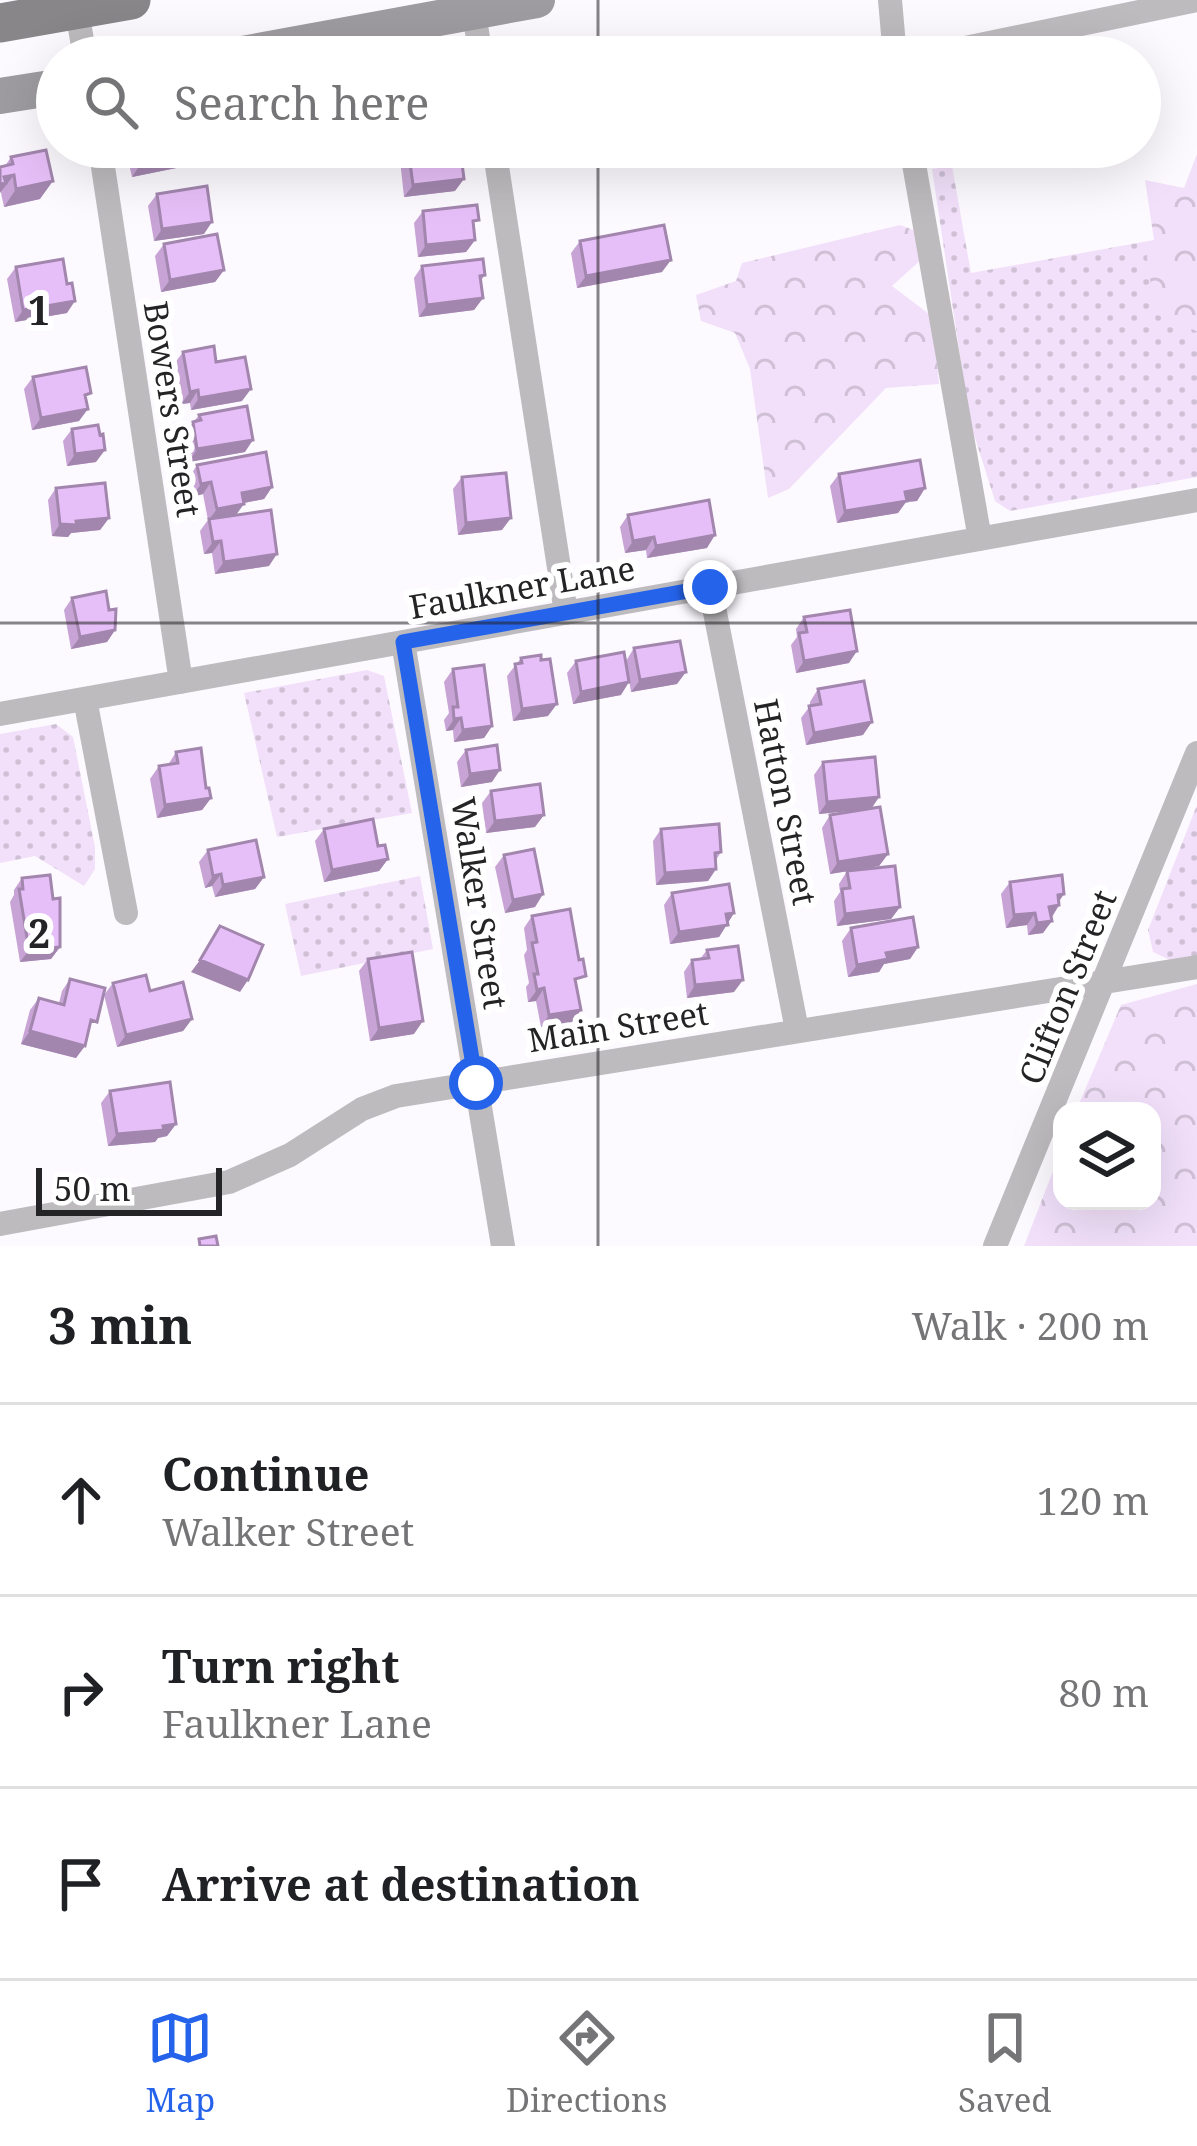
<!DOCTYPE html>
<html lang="en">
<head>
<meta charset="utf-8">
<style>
	body { margin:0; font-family:"Noto Serif",serif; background:#f6f6f6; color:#202124 }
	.controls { position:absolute; right:36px; bottom:36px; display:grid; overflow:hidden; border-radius:24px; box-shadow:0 12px 48px #0002 }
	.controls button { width:108px; height:108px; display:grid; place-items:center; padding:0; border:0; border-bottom:3px solid #e0e0e0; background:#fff; color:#202124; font:60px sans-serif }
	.scale { position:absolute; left:36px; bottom:30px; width:186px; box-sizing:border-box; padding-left:12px; border:6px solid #242325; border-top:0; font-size:33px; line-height:42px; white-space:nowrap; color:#242325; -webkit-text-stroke:9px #fff; paint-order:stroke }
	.stop { position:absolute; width:36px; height:36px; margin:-27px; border:9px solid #2563eb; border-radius:50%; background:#fff }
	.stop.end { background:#2563eb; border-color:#fff; box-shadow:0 3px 12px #0008 }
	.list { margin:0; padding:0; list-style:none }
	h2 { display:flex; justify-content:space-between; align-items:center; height:156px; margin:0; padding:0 48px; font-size:51px }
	h2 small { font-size:39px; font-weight:400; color:#757577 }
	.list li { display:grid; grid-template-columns:78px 1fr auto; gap:36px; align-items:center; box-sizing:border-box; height:192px; padding:0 48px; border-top:3px solid #e0e0e0 }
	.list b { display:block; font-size:45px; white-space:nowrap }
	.list p { margin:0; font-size:39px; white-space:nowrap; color:#757577 }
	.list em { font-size:39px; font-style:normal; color:#757577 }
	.icon { flex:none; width:66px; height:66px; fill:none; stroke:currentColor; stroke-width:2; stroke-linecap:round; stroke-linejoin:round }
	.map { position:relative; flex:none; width:1197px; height:1246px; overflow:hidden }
	.search { position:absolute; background:#fff; box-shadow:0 12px 48px #0002; left:36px; right:36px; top:36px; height:132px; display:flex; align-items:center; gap:30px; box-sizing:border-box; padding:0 42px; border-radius:66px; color:#757577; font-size:45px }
	.sheet { height:732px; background:#fff }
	nav { display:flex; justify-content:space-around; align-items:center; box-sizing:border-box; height:168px; border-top:3px solid #e0e0e0; background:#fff; font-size:33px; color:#757577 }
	nav a { display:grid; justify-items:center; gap:6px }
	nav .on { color:#2563eb }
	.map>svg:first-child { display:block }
	.grass { fill:url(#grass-dots) }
	.forest { fill:url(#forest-crowns) }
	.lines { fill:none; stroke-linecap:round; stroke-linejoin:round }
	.minor { stroke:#bdbbbe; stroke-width:24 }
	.secondary { stroke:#9e9ca0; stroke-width:36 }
	.primary-bridge { stroke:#89868a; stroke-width:39 }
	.wall { fill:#c7a4d5 }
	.shaded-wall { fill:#a286ae }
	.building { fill:#e7bff8; stroke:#a286ae; stroke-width:3 }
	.route { stroke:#2563eb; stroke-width:15 }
	.grid { fill:none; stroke:#242325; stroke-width:3; stroke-opacity:0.55 }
	.labels { text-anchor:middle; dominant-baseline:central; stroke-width:12; stroke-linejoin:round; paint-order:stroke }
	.street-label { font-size:33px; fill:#242325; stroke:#fff }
	.grid-label { font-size:39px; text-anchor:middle; font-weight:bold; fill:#242325; stroke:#fff; stroke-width:12; stroke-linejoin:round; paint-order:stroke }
</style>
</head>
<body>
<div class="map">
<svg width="1197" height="1246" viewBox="0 0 1197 1246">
	<defs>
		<pattern id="grass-dots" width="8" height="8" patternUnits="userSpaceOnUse" patternTransform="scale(3)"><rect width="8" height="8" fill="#f2e0fa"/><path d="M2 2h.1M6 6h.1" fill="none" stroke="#cfc0d6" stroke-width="1.8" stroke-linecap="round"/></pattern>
		<pattern id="forest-crowns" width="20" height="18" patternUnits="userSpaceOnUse" patternTransform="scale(3)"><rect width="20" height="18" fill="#f2e0fa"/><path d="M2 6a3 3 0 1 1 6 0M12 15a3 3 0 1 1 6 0" fill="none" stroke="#cfc0d6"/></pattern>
	</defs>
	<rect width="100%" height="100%" fill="#fdfaff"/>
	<path class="grass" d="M952,166L971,273L1154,240L1155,313L1197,331V477L1010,511L995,501L970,422L932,169Z
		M367,670L384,676L412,813L277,837L244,693Z
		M56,724L73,737L95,847V869L84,886L35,856L0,863V734Z
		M1197,805V956L1172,961L1153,952L1148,930Z
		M420,876L433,949L301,976L285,904Z"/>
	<path class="forest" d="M1197,154V331L1155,314L1147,257L1154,240L1145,180L1184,188Z
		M900,225L916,231L924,257L892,286L933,317L939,384L886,388L789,489L768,498L750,369L735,333L701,321L696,295L736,281L742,263Z
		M1197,984V1246H1024L1062,1148V1201H1152V1111H1076L1121,1005Z"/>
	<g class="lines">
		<path class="minor" d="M75,0L85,57
			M890,0L895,57
			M474,13L481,57
			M922,57L1197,0
			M100,147L181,682
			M494,147L566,613
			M911,147L980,539
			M710,587L797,1030
			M403,642L503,1246
			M85,699L126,913
			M0,714L1197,500
			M0,1224L229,1182L290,1155L362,1109L396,1096L1197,967
			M995,1246L1197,753"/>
		<path class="secondary" d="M226,57L537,0
			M0,96L57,87"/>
		<path class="primary-bridge" d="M0,23L131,0"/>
	</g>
	<path class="wall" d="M125,147H194L186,166L132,177Z
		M408,148L455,191L404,197L400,160Z
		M11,157L40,199L4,207L1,193L5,166Z
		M157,194L204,234L154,241L148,206Z
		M423,211L473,228L475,240L466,252L418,257L414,223Z
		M580,241L662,272L577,288L571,253Z
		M164,244L224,270L215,282L161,292L155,256Z
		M422,266L485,275L480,282L483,298L474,310L419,317L414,278Z
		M16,267L67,313L15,322L7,279Z
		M183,352L216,362L242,401L191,410L190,403L181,404L174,364Z
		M33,377L86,400L79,421L32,430L24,389Z
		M199,415L245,452L189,462L184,434Z
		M72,429L96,462L67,466L63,441Z
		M197,465L272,487L264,499L244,503L236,515L269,566L215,574L212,553L204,554L200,531L208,520L203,494L192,497L189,478Z
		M839,474L925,488L917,501L906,502L898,513L837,523L830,486Z
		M462,477L502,530L458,535L453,489Z
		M56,488L109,518L100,530L71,533L68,537L52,536L48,500Z
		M628,515L707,548L647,558L646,550L625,553L620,527Z
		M72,598L115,630L107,642L71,649L64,610Z
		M804,617L849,663L796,673L791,645L797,637L796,629Z
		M634,648L677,684L631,692L626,661Z
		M521,658L548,716L513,721L507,676Z
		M576,661L621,695L573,704L567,673Z
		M453,669L492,726L484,738L454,742L453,730L446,731L444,720L449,713L444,682Z
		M818,689L863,735L806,745L801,718L810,706V702Z
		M466,750L492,782L461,787L457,762Z
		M176,752L206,788L211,798L202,810L157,818L150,779L159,766L168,765Z
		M823,762L879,797L871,809L888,854L879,866L830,874L822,828L830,815L867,809L819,814L814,775Z
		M491,791L535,827L486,833L482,803Z
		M324,829L378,846L388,859L379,871L324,882L315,841Z
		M661,829L721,852L716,860V869L708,881L656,885L653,841Z
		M208,850L264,877L255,889L215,897L212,886L205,888L199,862Z
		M504,855L543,894L535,907L505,913L495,867Z
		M847,871L900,907L891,919L837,926L834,901L840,892L839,884Z
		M22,878L60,947L51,959L20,962L10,902L14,895V890Z
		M1010,882L1059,901V905L1043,933L1028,935L1027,925L1006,928L1001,894Z
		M672,893L734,913L719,937L670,944L664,905Z
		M532,916L577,989L581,1010L572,1022L541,1027L536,1001L528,1002L526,987L529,983L524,955L527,950L524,928Z
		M851,928L918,947L910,959L884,964L879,972L848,977L842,941Z
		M707,950L734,992L687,998L684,972L692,960L700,959Z
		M368,959L414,1034L370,1041L359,971Z
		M70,979L88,1034L76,1058L21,1044L30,1010L39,998L59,1003L62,991Z
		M113,983L150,991L192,1019L183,1031L117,1047L104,995Z
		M110,1091L176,1124L167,1136L158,1138L155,1142L108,1146L101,1103Z"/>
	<path class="shaded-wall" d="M195,153L186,166L132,177L140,165Z
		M14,175L0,193V183L4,177Z
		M464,179L455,191L404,197L413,185Z
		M53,181L40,199L4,207L16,189Z
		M212,222L204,234L154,241L162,229Z
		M475,240L466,252L418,257L426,245Z
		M671,260L662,272L577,288L586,276Z
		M224,270L215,282L161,292L170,280Z
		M483,298L474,310L419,317L427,305Z
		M75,301L67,313L15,322L23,310Z
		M251,389L242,401L191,410L199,398Z
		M198,390L190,403L181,404L190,392Z
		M88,409L79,421L32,430L41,418Z
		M253,440L245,452L189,462L197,449Z
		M105,450L96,462L67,466L75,454Z
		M211,482L203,494L192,497L201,484Z
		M272,487L264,499L233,505L242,493Z
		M925,488L917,501L906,502L898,513L837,523L845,511L905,492Z
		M244,504L235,516L208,521L217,509Z
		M109,518L100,530L71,533L68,537L52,536L60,524Z
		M511,518L502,530L458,535L466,523Z
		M715,535L707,548L647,558L656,546Z
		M654,537L646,550L625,553L633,541Z
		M221,541L212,553L204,554L213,542Z
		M277,554L269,566L215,574L224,562Z
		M115,630L107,642L71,649L80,637Z
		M857,651L849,663L796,673L804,661Z
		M686,672L677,684L631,692L640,680Z
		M629,682L621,695L573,704L581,692Z
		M557,704L548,716L513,721L522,709Z
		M461,718L453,730L446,731L454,719Z
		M872,722L863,735L806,745L814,733Z
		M492,726L484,738L454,742L463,730Z
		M500,770L492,782L461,787L470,774Z
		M879,797L871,809L819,814L827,802Z
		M211,798L202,810L157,818L165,805Z
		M544,815L535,827L486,833L495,821Z
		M888,854L879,866L830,874L838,862Z
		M388,859L379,871L324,882L332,870Z
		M716,869L708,881L656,885L665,873Z
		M221,874L212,886L205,888L213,876Z
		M264,877L255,889L215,897L223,885Z
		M543,894L535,907L505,913L513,900Z
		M1064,894L1056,906L1059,905L1051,918L1041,919L1058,895Z
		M900,907L891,919L837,926L845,914Z
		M734,913L719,937L670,944L679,932Z
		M1035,913L1027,925L1006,928L1014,915Z
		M1052,921L1043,933L1028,935L1037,923Z
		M60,947L51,959L20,962L29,950Z
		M918,947L910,959L884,964L879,972L848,977L857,965L886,953Z
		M200,960L248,980L240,992L191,972Z
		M743,980L734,992L687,998L695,985Z
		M544,988L536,1001L528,1002L537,990Z
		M581,1010L572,1022L541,1027L549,1015Z
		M192,1019L183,1031L117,1047L126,1035Z
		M423,1021L414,1034L370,1041L379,1028Z
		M30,1031L85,1046L76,1058L21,1044Z
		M176,1124L167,1136L158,1138L155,1142L108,1146L117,1134Z"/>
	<path class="building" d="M136,147H194L195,153L140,165Z
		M452,147H460L464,179L413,185L408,148Z
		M46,150L53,181L16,189L14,175L4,177L6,183L0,184V167L13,164L11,157Z
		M207,186L212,222L162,229L157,194Z
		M477,205L479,220L473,221L475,240L426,245L423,211Z
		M664,225L671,260L586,276L580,241Z
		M217,234L224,270L170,280L164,244Z
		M63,259L67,284L72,283L75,301L23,310L16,267Z
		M483,259L485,275L480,276L483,298L427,305L422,266Z
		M214,346L216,362L245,357L251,389L199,398L198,390L190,392L183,352Z
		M86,367L91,393L85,395L88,409L41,418L33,377Z
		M247,406L253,440L197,449L193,422L201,420L199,415Z
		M98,425L100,435L103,434L105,450L75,454L72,429Z
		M266,452L272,487L242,493L244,504L217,509L211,482L201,484L197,465Z
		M920,460L925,488L905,492L907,501L845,511L839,474Z
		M506,473L511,518L466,523L462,477Z
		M105,483L109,518L76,521L77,525L60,524L56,488Z
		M709,500L715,535L656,546L654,537L633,541L628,515Z
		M271,510L277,554L224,562L221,541L213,542L209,519Z
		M106,591L109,610L116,609L115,630L80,637L72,598Z
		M850,610L857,651L804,661L799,633L807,632L804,617Z
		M680,641L686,672L640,680L634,648Z
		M624,652L629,682L581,692L576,661Z
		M541,655V660L550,659L557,704L522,709L515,664L522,663L521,658Z
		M484,665L492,726L463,730L461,718L454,719L453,707H458L453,669Z
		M864,681L872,722L814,733L809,706L821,704L818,689Z
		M497,745L500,770L470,774L466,750Z
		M201,748L206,788H209L211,798L165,805L159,766L178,763L176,752Z
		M875,757L879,797L827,802L823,762Z
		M540,784L544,815L495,821L491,791Z
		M880,807L888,854L838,862L830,815Z
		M373,819L378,846L385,845L388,859L332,870L324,829Z
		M719,824L721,852L715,853L716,869L665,873L661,829Z
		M256,840L264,877L223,885L221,874L213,876L208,850Z
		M534,849L543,894L513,900L504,855Z
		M895,866L900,907L845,914L842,889L850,888L847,871Z
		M50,875L53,899L60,898V947L29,950L19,889H23L22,878Z
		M1062,875L1064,894L1058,895L1059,905L1049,907L1052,921L1037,923L1035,913L1014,915L1010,882Z
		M729,884L734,913L726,914L728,925L679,932L672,893Z
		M570,909L579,960L583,959L586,976L575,979L581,1010L549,1015L544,988L537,990L534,974H538L532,943L537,942L532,916Z
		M913,917L918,947L886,953L888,959L857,965L851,928Z
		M220,926L263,945L248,980L200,960Z
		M738,946L743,980L695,985L692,960L709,958L707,950Z
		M412,952L423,1021L379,1028L368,959Z
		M146,975L150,991L183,982L192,1019L126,1035L113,983Z
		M70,979L105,988L97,1022L91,1020L85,1046L30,1031L39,998L64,1005Z
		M170,1082L176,1124L163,1126L164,1130L117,1134L110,1091Z
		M216,1236L218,1246H200L199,1239Z"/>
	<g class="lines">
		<path class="route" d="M476,1083L403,642L710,587"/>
	</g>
	<path class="grid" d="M598,0V57M598,147V1246M0,623H1197"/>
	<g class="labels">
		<g class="street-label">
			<text transform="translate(173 409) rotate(81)">Bowers Street</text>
			<text transform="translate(522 587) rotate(-10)">Faulkner Lane</text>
			<text transform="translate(786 802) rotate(79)">Hatton Street</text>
			<text transform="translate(480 903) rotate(81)">Walker Street</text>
			<text transform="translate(1067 987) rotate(-68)">Clifton Street</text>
			<text transform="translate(618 1026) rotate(-9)">Main Street</text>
		</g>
	</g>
	<g class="grid-label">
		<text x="39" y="325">1</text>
		<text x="39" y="948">2</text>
	</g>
</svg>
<div class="controls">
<button><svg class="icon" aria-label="layers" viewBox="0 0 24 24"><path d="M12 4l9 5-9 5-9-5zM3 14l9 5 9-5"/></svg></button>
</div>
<div class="scale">50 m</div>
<div class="stop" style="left:476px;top:1083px"></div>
<div class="stop end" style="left:710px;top:587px"></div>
<div class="search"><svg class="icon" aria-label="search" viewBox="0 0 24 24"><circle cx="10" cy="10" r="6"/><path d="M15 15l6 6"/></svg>Search here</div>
</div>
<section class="sheet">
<h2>3 min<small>Walk · 200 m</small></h2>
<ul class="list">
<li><svg class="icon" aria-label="ahead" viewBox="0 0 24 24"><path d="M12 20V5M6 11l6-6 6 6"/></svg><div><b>Continue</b><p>Walker Street</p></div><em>120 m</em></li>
<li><svg class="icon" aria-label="right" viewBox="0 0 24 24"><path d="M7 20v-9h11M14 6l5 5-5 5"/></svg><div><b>Turn right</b><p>Faulkner Lane</p></div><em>80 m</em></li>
<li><svg class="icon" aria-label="arrive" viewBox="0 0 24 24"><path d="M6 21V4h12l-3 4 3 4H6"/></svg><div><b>Arrive at destination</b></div></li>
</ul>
</section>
<nav>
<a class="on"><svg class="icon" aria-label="map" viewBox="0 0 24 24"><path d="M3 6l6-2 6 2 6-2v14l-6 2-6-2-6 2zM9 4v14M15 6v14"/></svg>Map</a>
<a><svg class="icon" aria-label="directions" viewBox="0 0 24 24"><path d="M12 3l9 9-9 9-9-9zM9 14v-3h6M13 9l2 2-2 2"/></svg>Directions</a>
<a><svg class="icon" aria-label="saved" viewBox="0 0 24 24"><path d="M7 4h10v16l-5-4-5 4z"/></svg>Saved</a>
</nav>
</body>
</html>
